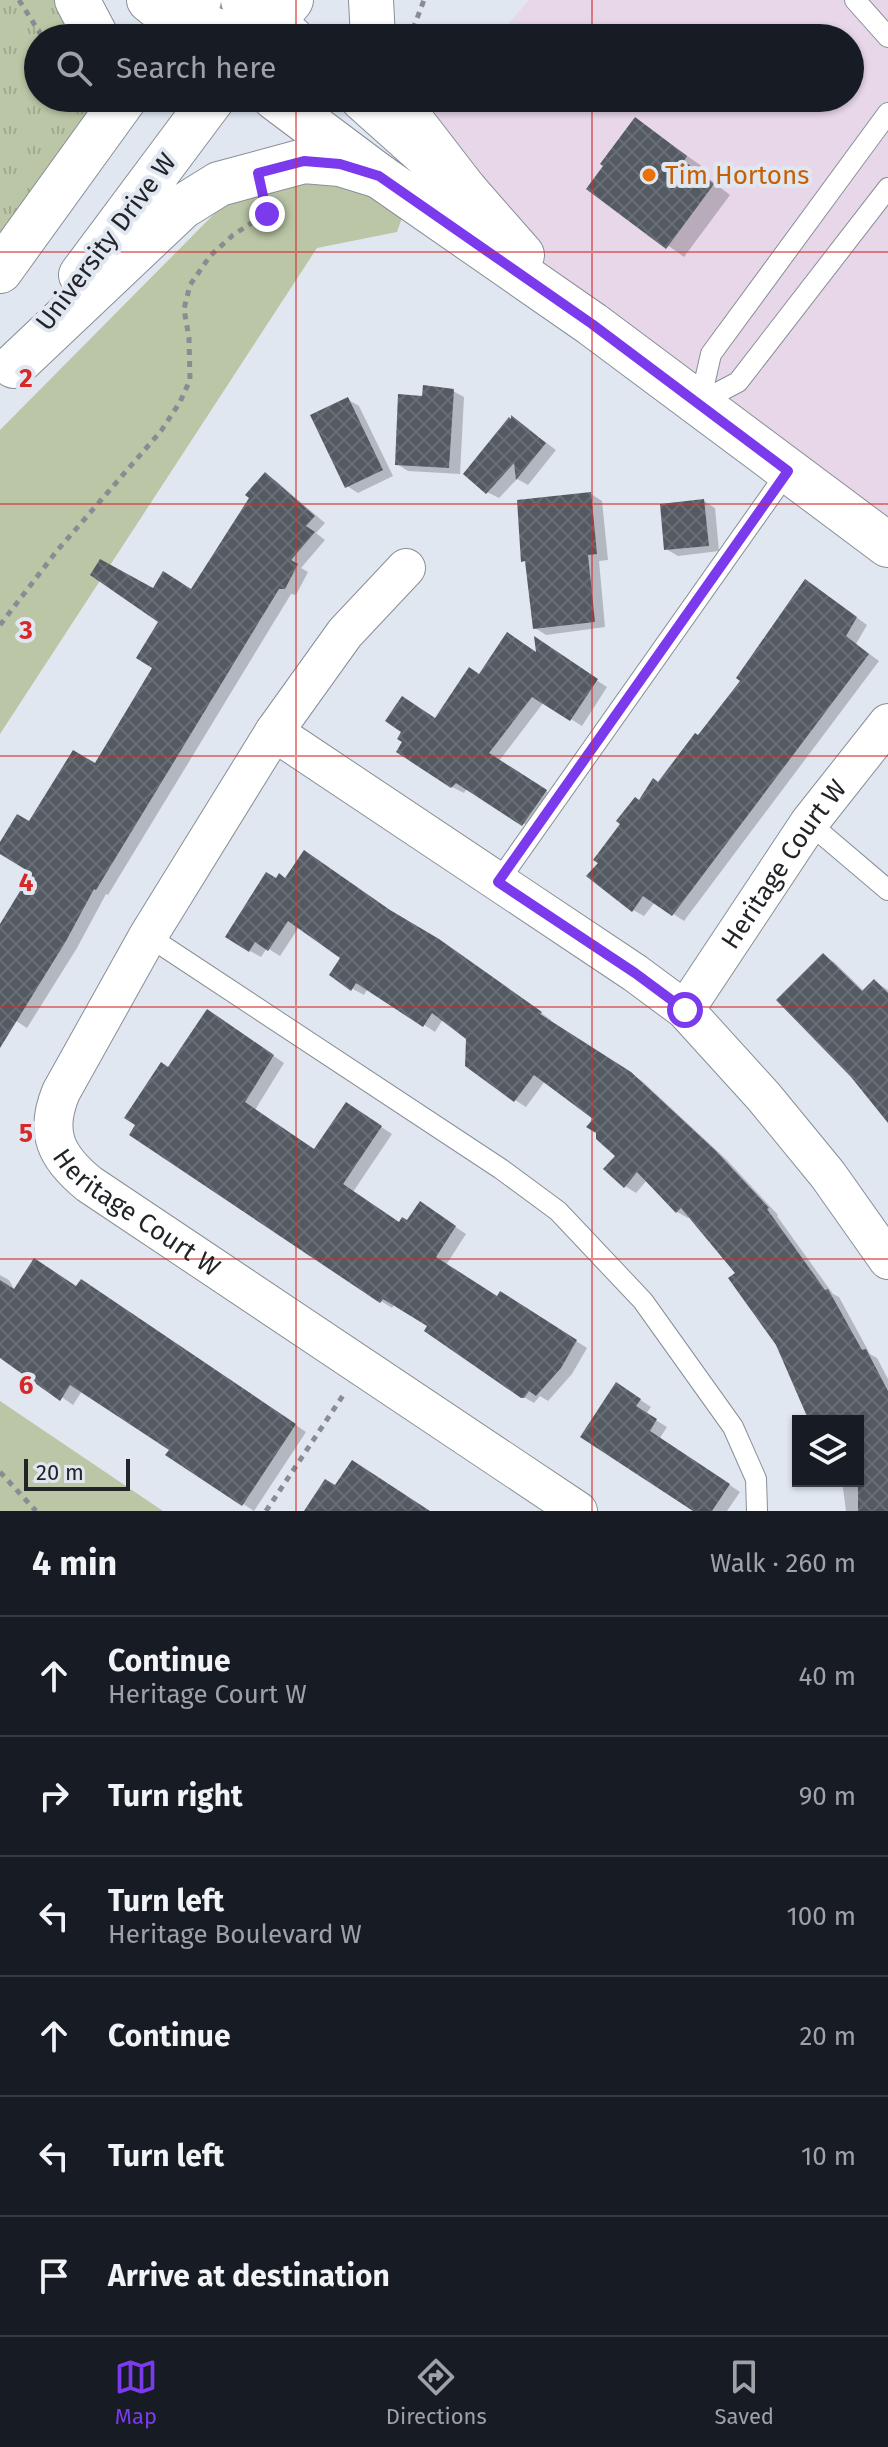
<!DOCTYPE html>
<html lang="en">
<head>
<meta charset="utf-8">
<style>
	body { margin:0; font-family:"Fira Sans",sans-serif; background:#242831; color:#f1f3f6 }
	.controls { position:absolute; right:24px; bottom:24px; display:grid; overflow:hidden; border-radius:0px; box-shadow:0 2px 6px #0004 }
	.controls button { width:72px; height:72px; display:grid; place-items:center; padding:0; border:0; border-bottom:2px solid #363941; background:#171b24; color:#f1f3f6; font:40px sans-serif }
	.scale { position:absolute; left:24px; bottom:20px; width:106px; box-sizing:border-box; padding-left:8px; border:4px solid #222528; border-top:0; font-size:22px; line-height:28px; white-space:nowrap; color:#222528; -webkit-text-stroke:6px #e0e7f1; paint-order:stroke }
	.stop { position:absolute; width:24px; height:24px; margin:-18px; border:6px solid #7c3aed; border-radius:50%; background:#fff }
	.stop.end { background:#7c3aed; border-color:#fff; box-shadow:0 2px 8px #0008 }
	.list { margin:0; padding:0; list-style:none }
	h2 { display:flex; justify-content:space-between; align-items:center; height:104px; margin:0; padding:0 32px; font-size:34px }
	h2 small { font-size:26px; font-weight:400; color:#9ea1a6 }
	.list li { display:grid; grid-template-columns:52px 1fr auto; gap:24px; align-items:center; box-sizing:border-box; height:120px; padding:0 32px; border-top:2px solid #363941 }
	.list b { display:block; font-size:30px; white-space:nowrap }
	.list p { margin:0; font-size:26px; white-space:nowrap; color:#9ea1a6 }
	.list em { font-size:26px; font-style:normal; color:#9ea1a6 }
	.icon { flex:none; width:44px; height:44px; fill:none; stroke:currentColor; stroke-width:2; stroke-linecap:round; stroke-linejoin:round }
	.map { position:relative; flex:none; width:888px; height:1511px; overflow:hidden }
	.search { position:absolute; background:#171b24; box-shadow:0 2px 6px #0004; left:24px; right:24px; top:24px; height:88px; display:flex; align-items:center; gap:20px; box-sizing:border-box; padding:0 28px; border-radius:44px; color:#9ea1a6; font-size:30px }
	.sheet { height:824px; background:#171b24 }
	nav { display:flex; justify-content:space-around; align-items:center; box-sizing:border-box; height:112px; border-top:2px solid #363941; background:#171b24; font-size:22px; color:#9ea1a6 }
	nav a { display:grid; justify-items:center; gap:4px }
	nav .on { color:#7c3aed }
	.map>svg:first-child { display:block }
	.commercial { fill:#e7d7e9 }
	.grass { fill:url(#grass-tufts) }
	.green { fill:#bbc6a6 }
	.shadow { fill:#0003 }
	.building { fill:url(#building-cross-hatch) }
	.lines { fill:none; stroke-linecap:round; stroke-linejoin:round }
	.service-casing { stroke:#888f97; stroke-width:22 }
	.minor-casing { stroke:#888f97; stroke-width:40 }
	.tertiary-casing { stroke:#888f97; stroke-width:46 }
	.secondary-casing { stroke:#888f97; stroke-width:46 }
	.primary-casing { stroke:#888f97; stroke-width:46 }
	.path { stroke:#888d94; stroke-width:5; stroke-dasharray:6 6; stroke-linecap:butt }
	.service { stroke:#fff; stroke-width:20 }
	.minor { stroke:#fff; stroke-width:38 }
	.tertiary { stroke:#fff; stroke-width:44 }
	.secondary { stroke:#fff; stroke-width:44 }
	.primary { stroke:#fff; stroke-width:44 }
	.route { stroke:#7c3aed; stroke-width:10 }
	.grid { fill:none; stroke:#d62828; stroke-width:2; stroke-opacity:0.55 }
	.food-dot { fill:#e8710a; stroke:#e0e7f1; stroke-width:3 }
	.labels { text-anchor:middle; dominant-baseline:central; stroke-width:8; stroke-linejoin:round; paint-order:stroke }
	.food-label { font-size:26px; fill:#c56008; stroke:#e0e7f1; text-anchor:start }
	.street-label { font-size:26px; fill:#222528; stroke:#e0e7f1 }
	.grid-label { font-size:26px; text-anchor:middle; font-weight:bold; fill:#d62828; stroke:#e0e7f1; stroke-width:8; stroke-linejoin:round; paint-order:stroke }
</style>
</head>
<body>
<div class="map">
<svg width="888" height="1511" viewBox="0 0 888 1511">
	<defs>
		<pattern id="grass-tufts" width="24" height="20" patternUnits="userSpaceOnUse" patternTransform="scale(2)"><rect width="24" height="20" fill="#bbc6a6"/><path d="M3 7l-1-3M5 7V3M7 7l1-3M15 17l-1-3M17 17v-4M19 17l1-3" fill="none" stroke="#a0aa8f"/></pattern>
		<pattern id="building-cross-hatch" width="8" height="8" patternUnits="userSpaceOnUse" patternTransform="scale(2)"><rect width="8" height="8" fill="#545a62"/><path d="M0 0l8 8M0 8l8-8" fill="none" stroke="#696e74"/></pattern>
	</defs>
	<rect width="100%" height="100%" fill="#e0e7f1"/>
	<path class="commercial" d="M529,0H888V545L386,161L442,98H850V38H496Z"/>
	<path class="grass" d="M0,0H77L97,38H38V98H100L0,271Z"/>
	<path class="green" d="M300,180L340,183L404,212L397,232L317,248L0,734V430L223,205Z
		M0,1401L163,1511H0Z"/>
	<path class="shadow" d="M635,119L703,167L699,171L730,195L684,257L589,188Z
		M453,391L464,397L460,474L408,471L397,464L423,398Z
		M347,399L359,406L393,476L358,493L347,486Z
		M513,418L556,450L528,485L517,479L499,498L487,492Z
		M265,474L276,481L325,523L316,533L325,540L301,568L308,572L296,595L291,594L108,895L106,894L77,948L27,1028L13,1019L0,1044V930L33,872L0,851V846L30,823L96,765L155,667L160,622L154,590L192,591Z
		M591,494L602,501L608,560L599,561L605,627L546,635L535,628L527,562L523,560Z
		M704,501L715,508L719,551L678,556L666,549Z
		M817,588L867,625L856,644L879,661L684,921L655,902L644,916L633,910L601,863L640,802L699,737Z
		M544,646L607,687L582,726L544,702L499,761L557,798L534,830L467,788L464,793L452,787L399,751L436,720L480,676L538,655Z
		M277,880H286L402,919L451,948L551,1020L550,1022L642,1081L727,1160L778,1215L777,1216L833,1294L839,1297L870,1354L877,1358L888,1379V1511H846L842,1481H858V1421H810L778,1344L738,1273L690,1216L688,1218L677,1212L647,1180L636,1193L625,1186L618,1156L596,1119L545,1081L526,1107L515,1100L468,1038L443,1019L435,1032L368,988L364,995L353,989L331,975L343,957L299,927L280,956L267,948L261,957L250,951Z
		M823,955L834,962L864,991L874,981L888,990V1119Z
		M218,1018L284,1063L255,1110L315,1151L357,1111L392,1134L353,1192L400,1224L431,1211L466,1234L446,1265L498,1298L512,1300L587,1348L572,1374L548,1401L540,1396L534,1403L522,1396L430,1326L395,1304L392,1308L381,1301L169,1069Z
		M0,1275L9,1280L15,1291L93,1288L306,1432L254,1511L168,1455L172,1450L82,1391L73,1405L0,1354Z
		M627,1391L651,1407L646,1414L667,1427L660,1438L740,1492L727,1511H696L582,1436Z"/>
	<path class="building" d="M635,117L687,156L684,161L714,184L666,249L586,189L603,166L600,164Z
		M423,385L454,389L449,468L395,465L398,394L422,396Z
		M348,397L383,470L345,488L310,415Z
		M511,415L546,443L516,480L514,463L486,494L463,474L509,417L511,419Z
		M265,472L315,516L306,526L315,532L291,560L298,564L285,589H279L96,890L94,889L66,941L0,1048V924L31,873L0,854V842L17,814L29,821L73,750L95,763L152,668L136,658L158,622L90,575L100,559L153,588L163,571L191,589L249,498L245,495Z
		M591,492L597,554L588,555L595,622L533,629L525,561L521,562L517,500Z
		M704,499L709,546L664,550L660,504Z
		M805,579L857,617L846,636L869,654L672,916L643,896L632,912L586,876L598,863L593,860L620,824L616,821L635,797L639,800L653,778L658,782L695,733L698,735L740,681L736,678Z
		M507,632L536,652L534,636L598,679L570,721L532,697L489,753L547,790L522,826L456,783L451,788L396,752L402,742L397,739L401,732L385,721L402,696L435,718L469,667L479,674Z
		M304,850L390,910L439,939L542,1012L540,1014L631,1072L716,1151L769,1208L767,1209L825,1290L828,1289L862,1350L866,1349L888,1391V1511H858V1421H809L776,1345L728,1278L735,1273L681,1208L676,1213L637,1172L624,1188L603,1169L615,1156L596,1139V1133L586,1127L593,1119L534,1075L514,1102L465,1066L466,1039L432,1013L423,1027L356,983L351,991L329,975L340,958L288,921L268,951L255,942L249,952L225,937L266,872L276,878L279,873L285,878Z
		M823,953L862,991L874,979L888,993V1123L851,1077L776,1000Z
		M207,1009L274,1055L245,1102L314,1149L346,1102L382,1126L343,1184L399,1222L402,1217L407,1220L420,1201L456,1226L436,1257L497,1296L500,1291L577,1340L561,1368L536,1396L529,1391L524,1398H521L424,1331L427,1326L383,1299L380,1303L129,1135L135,1125L124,1118L161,1062L168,1067Z
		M34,1258L76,1286L81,1279L296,1424L242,1506L165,1455L169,1450L70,1385L60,1401L0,1358V1280L14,1289Z
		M616,1382L641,1399L636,1406L657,1419L650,1431L730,1484L712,1511H693L580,1437Z
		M352,1460L430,1511H304L325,1479L335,1485Z"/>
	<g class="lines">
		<g class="service-casing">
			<path id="service" d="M855,0L888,37
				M700,402L711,354L888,113
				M700,402L738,382L888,188
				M809,823L888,890
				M498,882L788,471
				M148,936L501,1169L558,1211L643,1301L733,1427L756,1479L757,1511"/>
		</g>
		<g class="minor-casing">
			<g id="minor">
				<path id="s1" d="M406,568L345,633L274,732L148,936L61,1092C44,1133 56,1157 89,1184L578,1511"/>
				<path d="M274,732L635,973L685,1010L764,1097L828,1175L888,1260"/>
				<path id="s2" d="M685,1010L809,823L888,723"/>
			</g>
		</g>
		<g class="tertiary-casing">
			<path id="tertiary" d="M243,0L291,38
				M179,24L202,25L236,38
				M275,98L379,176L592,324L888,545
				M362,98L465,190L522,255"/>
		</g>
		<g class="secondary-casing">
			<path id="secondary" d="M149,0L179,24"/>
		</g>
		<g class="primary-casing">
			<path id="primary" d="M77,0L97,38
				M371,0L373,38
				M169,38L199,0
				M260,38L291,0
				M394,98L465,190
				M0,271L125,98
				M81,275L213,98
				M14,366L182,207L219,184L304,161L340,164L379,176"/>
		</g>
		<path class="path" d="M19,0L43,38
			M413,29L424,0
			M0,625L56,552L161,431L180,402L190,380L189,338L184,309L190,285L210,256L233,235L267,213
			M0,1472L36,1511
			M266,1511L344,1394"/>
		<use href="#service" class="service"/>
		<use href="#minor" class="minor"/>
		<use href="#tertiary" class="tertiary"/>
		<use href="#secondary" class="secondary"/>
		<use href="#primary" class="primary"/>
	</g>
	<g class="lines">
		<path class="route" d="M267,214L258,173L304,161L340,164L379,176L592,324L788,471L498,882L635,973L685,1010"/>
	</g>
	<path class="grid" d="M296,0V38M592,0V38M296,98V1511M592,98V1511M0,252H888M0,504H888M0,756H888M0,1007H888M0,1259H888"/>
	<circle class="food-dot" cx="649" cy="175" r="8"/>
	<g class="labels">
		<g class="food-label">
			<text x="665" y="175">Tim Hortons</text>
		</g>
		<g class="street-label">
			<text transform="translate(106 242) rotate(-53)">University Drive W</text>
			<text stroke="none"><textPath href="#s2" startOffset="176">Heritage Court W</textPath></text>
			<text stroke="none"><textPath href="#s1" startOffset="790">Heritage Court W</textPath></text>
		</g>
	</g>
	<g class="grid-label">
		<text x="26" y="387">2</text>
		<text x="26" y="639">3</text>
		<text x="26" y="891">4</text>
		<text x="26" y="1142">5</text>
		<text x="26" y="1394">6</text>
	</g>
</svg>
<div class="controls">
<button><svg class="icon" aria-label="layers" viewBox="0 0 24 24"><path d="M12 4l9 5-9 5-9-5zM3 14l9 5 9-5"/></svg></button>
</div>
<div class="scale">20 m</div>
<div class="stop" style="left:685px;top:1010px"></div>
<div class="stop end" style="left:267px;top:214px"></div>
<div class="search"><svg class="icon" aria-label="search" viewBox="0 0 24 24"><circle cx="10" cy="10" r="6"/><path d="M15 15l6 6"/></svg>Search here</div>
</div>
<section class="sheet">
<h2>4 min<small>Walk · 260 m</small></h2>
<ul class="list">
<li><svg class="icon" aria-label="ahead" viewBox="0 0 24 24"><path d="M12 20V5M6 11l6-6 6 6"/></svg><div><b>Continue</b><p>Heritage Court W</p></div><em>40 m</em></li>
<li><svg class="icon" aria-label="right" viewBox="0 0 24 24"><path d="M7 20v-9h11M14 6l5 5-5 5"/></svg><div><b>Turn right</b></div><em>90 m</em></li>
<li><svg class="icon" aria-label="left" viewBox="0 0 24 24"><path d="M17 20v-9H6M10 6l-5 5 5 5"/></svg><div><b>Turn left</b><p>Heritage Boulevard W</p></div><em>100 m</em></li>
<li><svg class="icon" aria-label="ahead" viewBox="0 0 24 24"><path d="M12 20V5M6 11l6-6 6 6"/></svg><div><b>Continue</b></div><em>20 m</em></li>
<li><svg class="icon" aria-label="left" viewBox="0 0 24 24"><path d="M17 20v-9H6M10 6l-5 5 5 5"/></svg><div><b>Turn left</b></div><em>10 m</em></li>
<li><svg class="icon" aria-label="arrive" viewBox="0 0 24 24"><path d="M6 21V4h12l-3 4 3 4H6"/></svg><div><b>Arrive at destination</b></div></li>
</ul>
</section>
<nav>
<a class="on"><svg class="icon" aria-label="map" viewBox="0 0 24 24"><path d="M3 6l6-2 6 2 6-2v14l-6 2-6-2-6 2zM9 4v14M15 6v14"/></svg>Map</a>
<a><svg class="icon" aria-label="directions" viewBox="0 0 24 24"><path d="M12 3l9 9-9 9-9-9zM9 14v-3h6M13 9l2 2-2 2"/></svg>Directions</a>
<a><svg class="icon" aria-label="saved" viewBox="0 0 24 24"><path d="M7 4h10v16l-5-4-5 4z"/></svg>Saved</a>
</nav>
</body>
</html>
